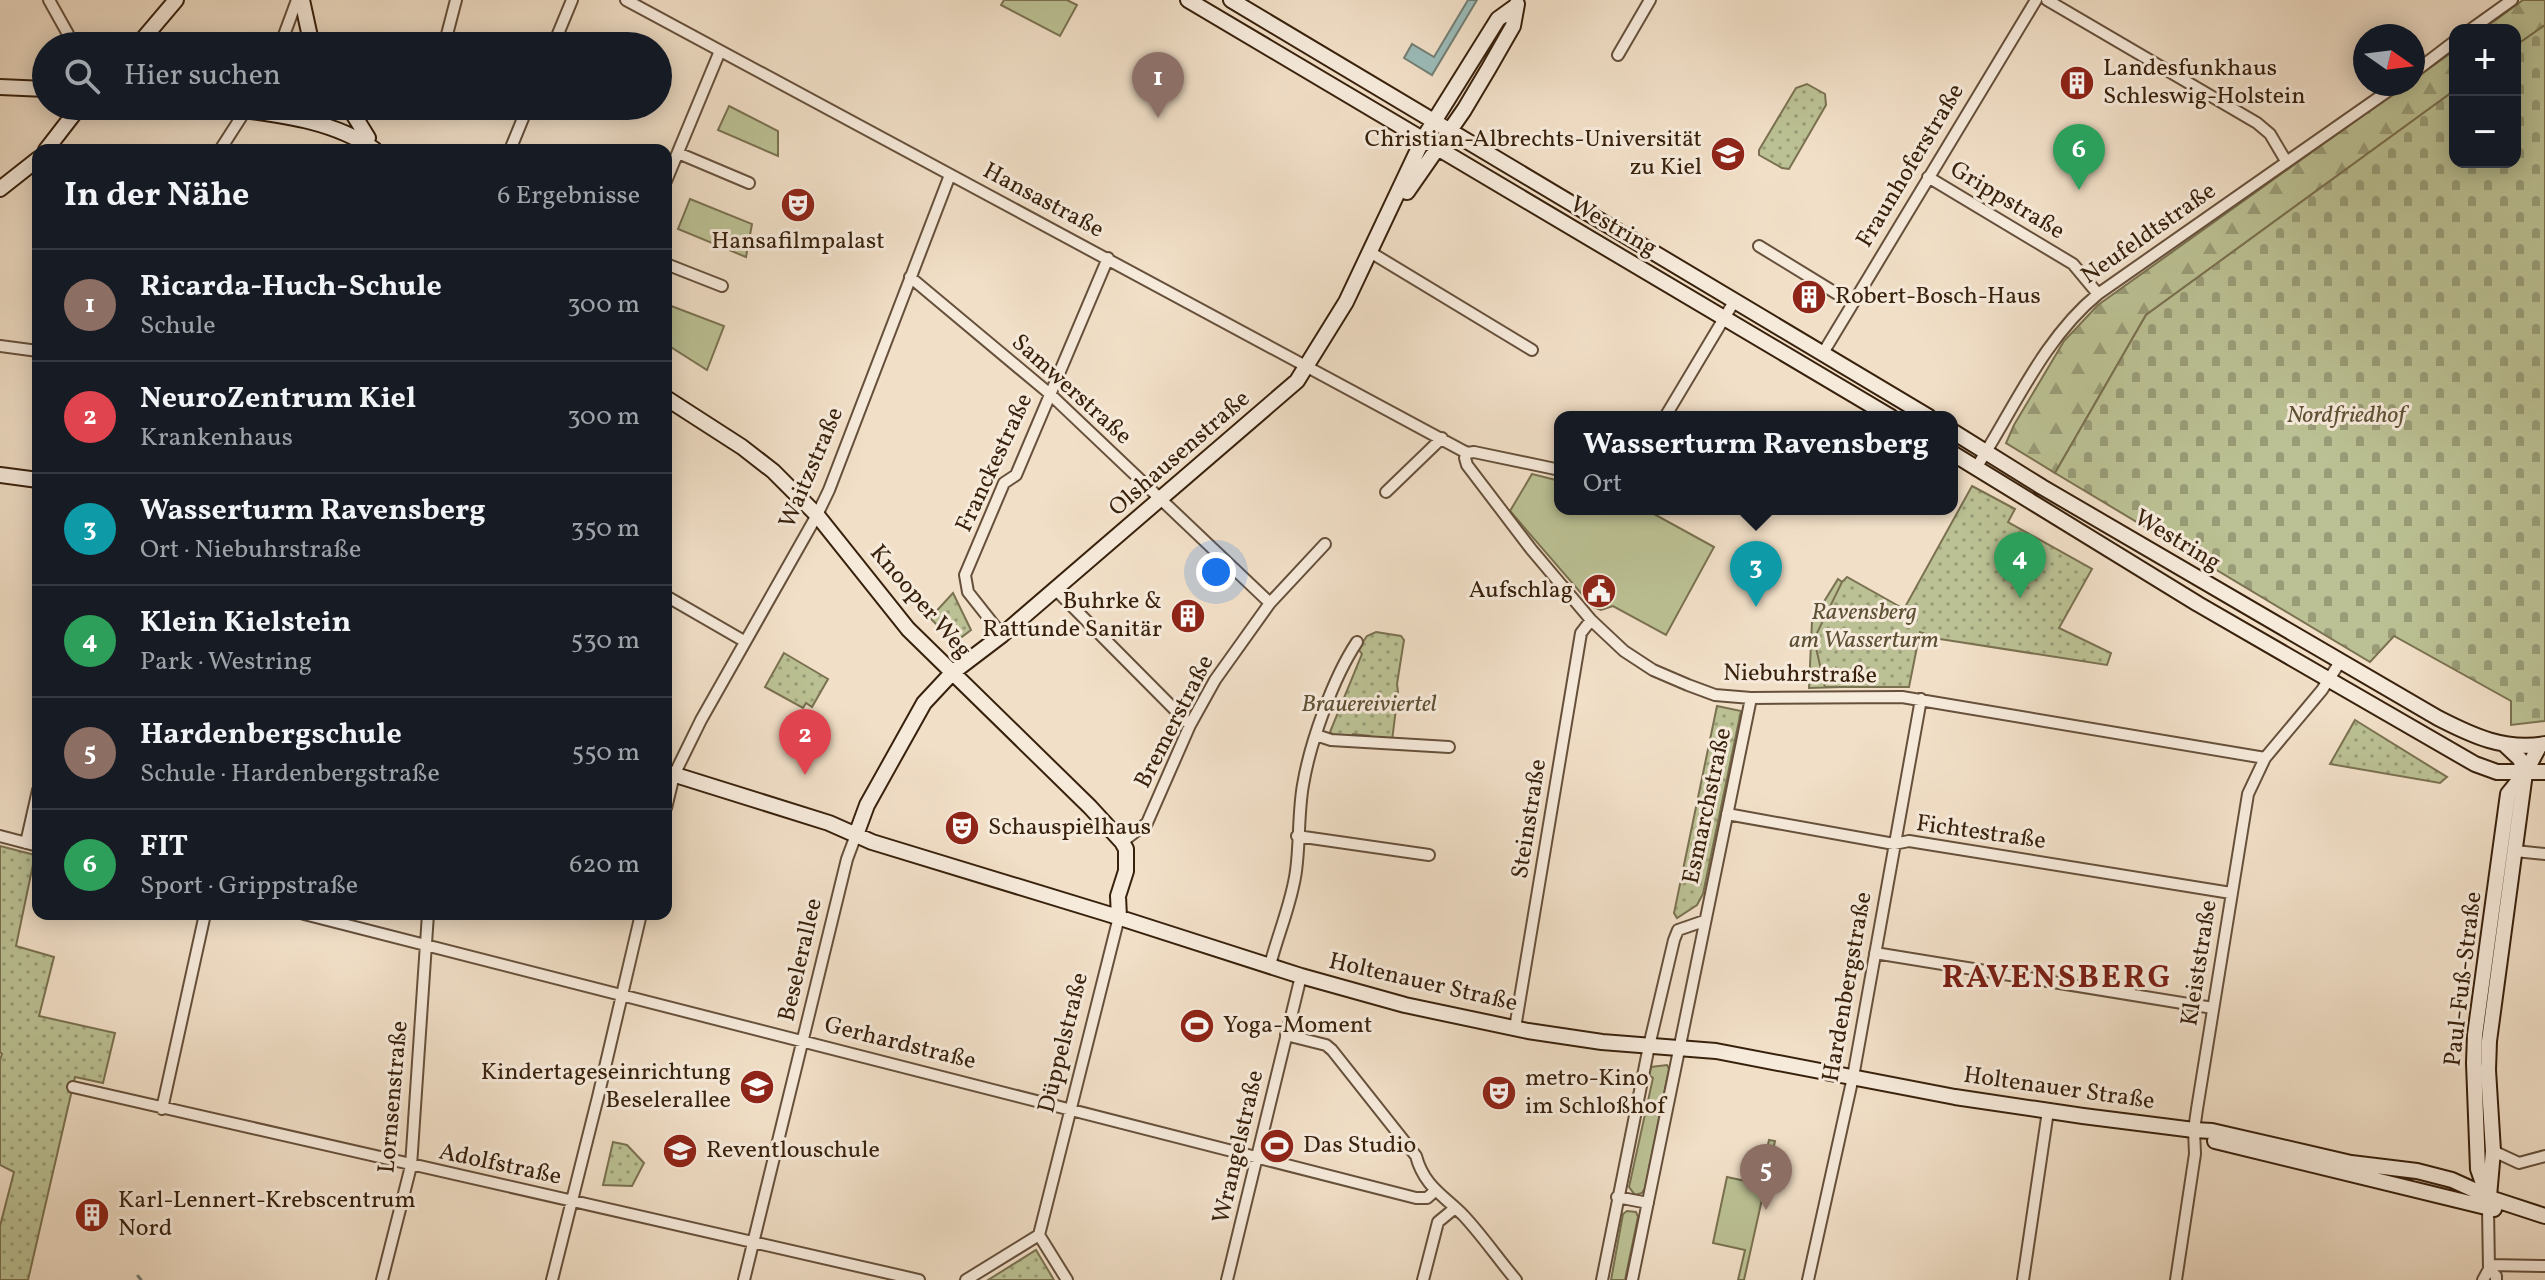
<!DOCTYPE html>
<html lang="de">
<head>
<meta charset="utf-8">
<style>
	body { margin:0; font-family:Vollkorn,serif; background:#20242c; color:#f1f3f6 }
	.controls { position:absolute; right:24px; top:24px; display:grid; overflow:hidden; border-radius:16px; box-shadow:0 4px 20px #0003 }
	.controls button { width:72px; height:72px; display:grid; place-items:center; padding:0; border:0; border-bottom:2px solid #363941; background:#171b24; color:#f1f3f6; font:40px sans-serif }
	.compass { position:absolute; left:2353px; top:24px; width:72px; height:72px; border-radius:50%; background:#171b24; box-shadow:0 4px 20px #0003; rotate:104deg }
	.you { position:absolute; left:1216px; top:572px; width:28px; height:28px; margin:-20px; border:6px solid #fff; border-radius:50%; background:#1a73e8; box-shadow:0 0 0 12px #1a73e833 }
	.badge { display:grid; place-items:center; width:52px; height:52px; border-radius:50%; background:#c59692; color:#fff; font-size:26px; font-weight:700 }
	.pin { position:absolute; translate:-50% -66px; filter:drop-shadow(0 2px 4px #0008) }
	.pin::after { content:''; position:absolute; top:42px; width:28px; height:24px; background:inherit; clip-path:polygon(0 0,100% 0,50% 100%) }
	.popup { position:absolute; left:1554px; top:411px; width:404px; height:104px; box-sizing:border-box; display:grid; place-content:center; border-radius:16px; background:#171b24; filter:drop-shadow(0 2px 6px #0005); font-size:26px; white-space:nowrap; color:#9ea1a6 }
	.popup b { font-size:30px; color:#f1f3f6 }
	.popup::after { content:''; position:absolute; left:50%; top:100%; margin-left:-16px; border:16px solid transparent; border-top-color:#171b24 }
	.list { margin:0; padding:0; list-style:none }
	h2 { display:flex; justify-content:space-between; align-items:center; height:104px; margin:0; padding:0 32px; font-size:34px }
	h2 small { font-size:26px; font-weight:400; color:#9ea1a6 }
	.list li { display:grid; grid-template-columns:52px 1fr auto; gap:24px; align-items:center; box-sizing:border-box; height:112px; padding:0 32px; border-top:2px solid #363941 }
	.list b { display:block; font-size:30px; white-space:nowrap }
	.list p { margin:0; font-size:26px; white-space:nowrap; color:#9ea1a6 }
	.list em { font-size:26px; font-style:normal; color:#9ea1a6 }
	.icon { flex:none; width:44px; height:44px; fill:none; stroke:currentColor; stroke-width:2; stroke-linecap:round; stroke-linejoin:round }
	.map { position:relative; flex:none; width:2545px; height:1280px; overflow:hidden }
	.search { position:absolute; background:#171b24; box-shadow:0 4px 20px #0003; left:32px; top:32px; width:640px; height:88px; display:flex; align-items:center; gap:20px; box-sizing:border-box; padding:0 28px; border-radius:44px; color:#9ea1a6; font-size:30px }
	.panel { position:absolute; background:#171b24; box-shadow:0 4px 20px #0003; left:32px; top:144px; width:640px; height:776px; border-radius:16px }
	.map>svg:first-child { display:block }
	.grass { fill:#bbc194; stroke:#7a7150; stroke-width:2 }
	.forest { fill:url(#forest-firs); stroke:#7a7150; stroke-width:2 }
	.cemetery { fill:url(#cemetery-stones); stroke:#7a7150; stroke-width:2 }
	.park { fill:url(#park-dots); stroke:#7a7150; stroke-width:2 }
	.water { fill:#9bbcb9; stroke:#737e74; stroke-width:2 }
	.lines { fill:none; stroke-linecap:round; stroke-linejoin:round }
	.stream { stroke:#737e74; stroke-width:3 }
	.street-casing { stroke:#66503b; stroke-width:14 }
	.secondary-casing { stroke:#38210c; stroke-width:18 }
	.street { stroke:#f6eadb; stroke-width:10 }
	.secondary { stroke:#f6eadb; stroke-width:14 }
	.labels { text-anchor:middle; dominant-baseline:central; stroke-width:6; stroke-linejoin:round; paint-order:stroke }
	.poi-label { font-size:24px; fill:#38210c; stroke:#f6eadb; text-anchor:start }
	.street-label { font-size:24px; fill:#38210c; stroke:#f6eadb }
	.park-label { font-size:24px; font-style:italic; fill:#5f5135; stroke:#f6eadb }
	.district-label { font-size:32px; font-weight:bold; letter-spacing:2px; fill:#7a1f14; stroke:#f6eadb }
</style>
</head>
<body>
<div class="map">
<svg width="2545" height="1280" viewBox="0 0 2545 1280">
	<defs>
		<pattern id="forest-firs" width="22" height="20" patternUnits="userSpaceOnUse" patternTransform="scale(2)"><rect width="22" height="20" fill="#bbc194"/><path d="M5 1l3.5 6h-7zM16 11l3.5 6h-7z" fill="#999c77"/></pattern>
		<pattern id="cemetery-stones" width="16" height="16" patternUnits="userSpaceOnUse" patternTransform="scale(2)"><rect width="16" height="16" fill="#bbc194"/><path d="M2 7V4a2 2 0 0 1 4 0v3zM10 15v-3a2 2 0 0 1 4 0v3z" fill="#999c77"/></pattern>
		<pattern id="park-dots" width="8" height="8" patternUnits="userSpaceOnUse" patternTransform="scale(2)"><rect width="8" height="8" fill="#bbc194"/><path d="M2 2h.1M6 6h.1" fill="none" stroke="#999c77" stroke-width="1.8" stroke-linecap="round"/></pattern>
	</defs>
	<rect width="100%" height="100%" fill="#f1dfc7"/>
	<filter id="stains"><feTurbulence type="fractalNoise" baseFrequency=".0025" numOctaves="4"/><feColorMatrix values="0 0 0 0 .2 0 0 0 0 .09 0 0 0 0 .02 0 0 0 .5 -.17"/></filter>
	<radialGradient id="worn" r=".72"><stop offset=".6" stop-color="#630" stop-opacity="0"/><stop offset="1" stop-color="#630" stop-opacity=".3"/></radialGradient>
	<path class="grass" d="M1004,0H1067L1077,5L1060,36L1001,5Z
		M729,106L778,131V156L718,130Z
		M690,199L752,224L746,257L678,229Z
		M666,304L724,326L707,370L666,344Z
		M1532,474L1560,481V509H1645L1714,547L1666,635L1613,606L1601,610L1593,607L1510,511Z
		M1838,579L1858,593L1841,687L1809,688L1812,621Z
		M1667,1065L1669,1069L1645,1188L1642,1193L1635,1195L1629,1187L1653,1078L1649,1075L1651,1067Z
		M1769,1140L1775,1141L1744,1280H1738L1745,1250L1713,1243L1727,1177L1759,1184Z
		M1627,1211L1636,1212L1638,1217L1625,1280H1611L1623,1214Z"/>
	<path class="forest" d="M2523,0H2545V25L2515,46V30H2482Z
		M2455,50V90L2146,315L2055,473L2006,443L2014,425L2064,341L2098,305L2407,84H2413V80Z"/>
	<path class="cemetery" d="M2545,25V721L2511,725V701L2394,636L2370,662L2055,473L2146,315L2455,90V162H2515V46Z"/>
	<path class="park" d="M1807,84L1825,94L1826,105L1789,169L1782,168L1759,155V150L1796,88Z
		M1972,486L2015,509L2008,522L2092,569L2059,628L2111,653L2107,665L1940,639L1920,632L1909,687H1825L1814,639L1842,582L1847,577L1904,609Z
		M953,593L971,630L958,640H952L930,618Z
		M1376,632L1401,636L1404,640L1397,684L1398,692L1392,741L1370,739V736L1353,734L1351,738L1336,737L1330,732L1362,654L1358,649L1367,636Z
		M784,653L828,679L812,707L806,703L803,708L765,687Z
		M1717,706L1741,711L1703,894L1697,905L1677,918L1674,913Z
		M2355,720L2447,777L2440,783L2330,764Z
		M0,846L35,855L16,946L54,957L39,1016L115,1033L103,1083L75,1077L28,1280H0V1226L14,1172L0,1165V1060L2,1054L0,1052Z
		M613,1142L627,1145L644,1163L632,1186L603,1185Z
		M1036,1250L1054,1280H988Z"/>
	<path class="water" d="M1468,0H1477L1432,75L1404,58L1412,44L1434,57Z"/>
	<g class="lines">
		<path class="stream" d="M138,1276L141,1280"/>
		<g class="street-casing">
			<path id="street" d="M49,0L68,34V46
				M626,0L1467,453
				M2047,0L2257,123L2270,134L2286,161
				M2470,30L2512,0
				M280,46L297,0
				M444,46L456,0
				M553,46L572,0
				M1618,55L1650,0
				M2413,73L2455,41
				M220,150L247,108
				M510,150L528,106
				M678,153L749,183
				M1928,177L2073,264L2098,294
				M666,181L720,51
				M1759,246L1852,303
				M1370,252L1532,350
				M666,264L722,286
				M910,277L1050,394L1270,603
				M0,346L38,351
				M1823,353L2036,0
				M1665,417L1735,300
				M1467,453L1465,458L1467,465L1531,549L1591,620L1624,651L1653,670L1688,685L1715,695L1751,698L1902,697L2265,758
				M1467,453L1474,452L1560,470
				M1976,468C2014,409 2043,339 2098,294L2398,84
				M1386,492L1442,438
				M1055,589L1190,725
				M666,596L744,641
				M1002,635L968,592L965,575L1004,483L1016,475L1108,258
				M1316,735L1331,740L1449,747
				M666,808L674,775L701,720L817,515L829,490L950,175
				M1727,814L1894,844L1909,841L2231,893
				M0,836L38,846
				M1297,836L1429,855
				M1122,842L1147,823L1190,725L1215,680L1270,603L1325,544
				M26,843L38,790
				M2515,851L2545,854
				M304,914L1416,1198H1427L1436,1190
				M1875,953L2213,1008
				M1270,965C1278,934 1292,902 1296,871C1300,842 1298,813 1303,785C1310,743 1333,678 1357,642
				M1515,1028L1581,633L1591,620
				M1286,1035L1326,1045L1332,1050L1416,1156C1424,1186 1443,1195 1463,1215C1482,1235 1498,1259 1516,1280
				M73,1087L919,1280
				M162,1109L205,914
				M2493,1151L2519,1163L2545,1156
				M1617,1197L1648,1203
				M1039,1235L1119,917
				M2489,1265L2545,1266
				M2489,1269L2496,1276V1280
				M382,1280L411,1166L428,914
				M552,1280L598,1097L641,914
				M744,1280L847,859L856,835
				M966,1280L1039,1235L1067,1280
				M1227,1280L1301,976
				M1423,1280L1438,1222L1455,1208
				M1602,1280L1649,1046L1674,940L1678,930L1704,921
				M1632,1280L1751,698
				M1808,1280L1853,1077L1921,699
				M2023,1280L2048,1111
				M2176,1280L2195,1154L2194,1130L2197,1109L2248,794L2265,758L2322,690L2340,662
				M2483,1280L2489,1269L2488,1208"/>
		</g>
		<g class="secondary-casing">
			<path id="secondary" d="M302,0L312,46
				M1188,0L1891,417
				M1231,0L1929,417
				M137,46L176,0
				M0,87L46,89
				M214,106C268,114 329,117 375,150
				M345,106L352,112L368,138
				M46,150L80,106
				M0,189L38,159
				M1407,192L1464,110L1489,68L1513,26L1517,4
				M666,398L742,447L773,471L817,515L908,629L1090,807L1122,842L1126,849V871L1118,896L1119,917
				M1952,431L2042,487L2438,718C2473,736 2505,751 2545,744
				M1952,453L2198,604L2475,764L2497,772H2545
				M0,475L38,480
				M666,772L829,823L872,842L1108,914L1301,976L1405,1005L1528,1031L1602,1042L1716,1051L1955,1097L2083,1116L2194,1130L2212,1131L2351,1163L2417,1171L2452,1180L2496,1200L2545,1216
				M856,835L867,805L924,703L952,673L1002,635L1297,381L1346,302L1423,139L1498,19L1516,6
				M2215,1141L2494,1209
				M2487,1195L2478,1169L2474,1063L2475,1035L2508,794L2525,773L2540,745
				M2488,1208L2493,1151L2488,1070L2489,1041L2525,773L2520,759L2505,745"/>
		</g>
		<use href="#street" class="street"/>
		<use href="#secondary" class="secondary"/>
	</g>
	<defs>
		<g id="building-disc" transform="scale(1.8)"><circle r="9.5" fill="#8f2418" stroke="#f6eadb"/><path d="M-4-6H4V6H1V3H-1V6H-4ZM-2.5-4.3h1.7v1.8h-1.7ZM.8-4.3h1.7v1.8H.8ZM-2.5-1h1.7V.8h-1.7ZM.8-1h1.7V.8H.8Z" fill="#fff"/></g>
		<g id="university-disc" transform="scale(1.8)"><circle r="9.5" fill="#8f2418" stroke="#f6eadb"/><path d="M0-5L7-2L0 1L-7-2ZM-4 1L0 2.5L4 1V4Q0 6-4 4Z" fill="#fff"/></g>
		<g id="theatre-disc" transform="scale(1.8)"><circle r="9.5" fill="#8f2418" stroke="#f6eadb"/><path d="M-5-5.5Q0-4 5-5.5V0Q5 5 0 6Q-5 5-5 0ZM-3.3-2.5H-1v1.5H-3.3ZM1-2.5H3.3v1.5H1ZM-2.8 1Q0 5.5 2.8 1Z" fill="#fff"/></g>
		<g id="civic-disc" transform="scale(1.8)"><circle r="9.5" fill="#8f2418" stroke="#f6eadb"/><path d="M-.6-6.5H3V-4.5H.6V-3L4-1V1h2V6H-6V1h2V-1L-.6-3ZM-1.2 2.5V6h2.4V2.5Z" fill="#fff"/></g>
		<g id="stadium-disc" transform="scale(1.8)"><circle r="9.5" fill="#8f2418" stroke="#f6eadb"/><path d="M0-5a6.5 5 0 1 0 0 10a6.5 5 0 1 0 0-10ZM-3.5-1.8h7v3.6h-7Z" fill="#fff"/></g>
		<g id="school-disc" transform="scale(1.8)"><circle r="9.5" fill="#8f2418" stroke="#f6eadb"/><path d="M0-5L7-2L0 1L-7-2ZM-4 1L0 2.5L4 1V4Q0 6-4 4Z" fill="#fff"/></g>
	</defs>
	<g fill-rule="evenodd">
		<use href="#building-disc" x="2077" y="83"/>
		<use href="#university-disc" x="1728" y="154"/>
		<use href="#theatre-disc" x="798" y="205"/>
		<use href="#building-disc" x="1809" y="297"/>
		<use href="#civic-disc" x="1599" y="591"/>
		<use href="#building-disc" x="1188" y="616"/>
		<use href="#theatre-disc" x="962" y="828"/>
		<use href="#stadium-disc" x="1197" y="1026"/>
		<use href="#school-disc" x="757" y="1087"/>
		<use href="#theatre-disc" x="1499" y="1093"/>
		<use href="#stadium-disc" x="1277" y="1146"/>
		<use href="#school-disc" x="680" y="1151"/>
		<use href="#building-disc" x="92" y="1215"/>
	</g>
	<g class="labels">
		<g class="poi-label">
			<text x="2103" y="69">Landesfunkhaus<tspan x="2103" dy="28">Schleswig-Holstein</tspan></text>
			<text x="1702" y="140" text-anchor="end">Christian-Albrechts-Universität<tspan x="1702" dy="28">zu Kiel</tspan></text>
			<text x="798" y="242" text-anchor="middle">Hansafilmpalast</text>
			<text x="1835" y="297">Robert-Bosch-Haus</text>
			<text x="1573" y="591" text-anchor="end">Aufschlag</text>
			<text x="1162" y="602" text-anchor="end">Buhrke &amp;<tspan x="1162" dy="28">Rattunde Sanitär</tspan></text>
			<text x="988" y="828">Schauspielhaus</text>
			<text x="1223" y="1026">Yoga-Moment</text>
			<text x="731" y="1073" text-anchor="end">Kindertageseinrichtung<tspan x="731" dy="28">Beselerallee</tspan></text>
			<text x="1525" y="1079">metro-Kino<tspan x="1525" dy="28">im Schloßhof</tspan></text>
			<text x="1303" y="1146">Das Studio</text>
			<text x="706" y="1151">Reventlouschule</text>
			<text x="118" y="1201">Karl-Lennert-Krebscentrum<tspan x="118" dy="28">Nord</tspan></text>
		</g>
		<g class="street-label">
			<text transform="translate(1911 166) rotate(-59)">Fraunhoferstraße</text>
			<text transform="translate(1043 201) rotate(28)">Hansastraße</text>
			<text transform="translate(2007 201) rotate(31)">Grippstraße</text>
			<text transform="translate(1613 227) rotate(30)">Westring</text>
			<text transform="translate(2149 234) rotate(-35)">Neufeldtstraße</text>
			<text transform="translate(1071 390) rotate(42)">Samwerstraße</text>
			<text transform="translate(1180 454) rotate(-41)">Olshausenstraße</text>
			<text transform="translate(995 463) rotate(-65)">Franckestraße</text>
			<text transform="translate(812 468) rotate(-67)">Waitzstraße</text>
			<text transform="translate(2177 541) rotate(31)">Westring</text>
			<text transform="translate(920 602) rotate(49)">Knooper Weg</text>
			<text transform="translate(1800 675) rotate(1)">Niebuhrstraße</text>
			<text transform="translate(1175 722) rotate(-63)">Bremerstraße</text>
			<text transform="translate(1708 806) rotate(-78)">Esmarchstraße</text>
			<text transform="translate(1530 819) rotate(-81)">Steinstraße</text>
			<text transform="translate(1981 833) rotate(8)">Fichtestraße</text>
			<text transform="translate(801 960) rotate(-77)">Beselerallee</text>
			<text transform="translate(2200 963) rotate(-81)">Kleiststraße</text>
			<text transform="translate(2464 979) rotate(-83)">Paul-Fuß-Straße</text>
			<text transform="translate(1423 983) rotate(13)">Holtenauer Straße</text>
			<text transform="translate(1848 987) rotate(-80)">Hardenbergstraße</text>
			<text transform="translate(1064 1043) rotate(-76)">Düppelstraße</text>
			<text transform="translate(900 1044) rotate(14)">Gerhardstraße</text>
			<text transform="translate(2059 1089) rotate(8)">Holtenauer Straße</text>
			<text transform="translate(394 1097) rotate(-85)">Lornsenstraße</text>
			<text transform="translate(1239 1147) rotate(-77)">Wrangelstraße</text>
			<text transform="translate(500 1165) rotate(12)">Adolfstraße</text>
		</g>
		<g class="park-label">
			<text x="2346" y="416">Nordfriedhof</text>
			<text x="1864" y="613">Ravensberg<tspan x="1864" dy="28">am Wasserturm</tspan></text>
			<text x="1369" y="705">Brauereiviertel</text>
		</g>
		<g class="district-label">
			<text x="2057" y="979">RAVENSBERG</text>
		</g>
	</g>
	<rect width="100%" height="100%" filter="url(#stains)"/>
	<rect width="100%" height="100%" fill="url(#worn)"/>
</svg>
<div class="controls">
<button>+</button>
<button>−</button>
</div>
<svg class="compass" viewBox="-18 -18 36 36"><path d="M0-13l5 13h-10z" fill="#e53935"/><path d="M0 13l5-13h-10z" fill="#9ea1a6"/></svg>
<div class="you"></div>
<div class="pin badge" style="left:1158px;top:118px;background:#8d6e63">1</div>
<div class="pin badge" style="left:805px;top:775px;background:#e0444e">2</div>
<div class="pin badge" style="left:1756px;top:607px;background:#0f9aa8">3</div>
<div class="popup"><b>Wasserturm Ravensberg</b>Ort</div>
<div class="pin badge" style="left:2020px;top:598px;background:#2e9e5b">4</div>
<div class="pin badge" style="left:1766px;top:1210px;background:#8d6e63">5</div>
<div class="pin badge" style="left:2079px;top:190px;background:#2e9e5b">6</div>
<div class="search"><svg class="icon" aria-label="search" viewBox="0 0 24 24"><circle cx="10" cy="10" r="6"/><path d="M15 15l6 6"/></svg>Hier suchen</div>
<section class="panel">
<h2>In der Nähe<small>6 Ergebnisse</small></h2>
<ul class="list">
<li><span class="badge" style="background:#8d6e63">1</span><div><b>Ricarda-Huch-Schule</b><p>Schule</p></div><em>300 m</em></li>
<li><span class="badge" style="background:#e0444e">2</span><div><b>NeuroZentrum Kiel</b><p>Krankenhaus</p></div><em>300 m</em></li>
<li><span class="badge" style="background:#0f9aa8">3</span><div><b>Wasserturm Ravensberg</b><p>Ort · Niebuhrstraße</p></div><em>350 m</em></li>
<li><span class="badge" style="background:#2e9e5b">4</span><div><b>Klein Kielstein</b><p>Park · Westring</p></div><em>530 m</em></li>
<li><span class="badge" style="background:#8d6e63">5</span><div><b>Hardenbergschule</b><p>Schule · Hardenbergstraße</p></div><em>550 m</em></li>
<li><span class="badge" style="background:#2e9e5b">6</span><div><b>FIT</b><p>Sport · Grippstraße</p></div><em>620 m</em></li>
</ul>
</section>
</div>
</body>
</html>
